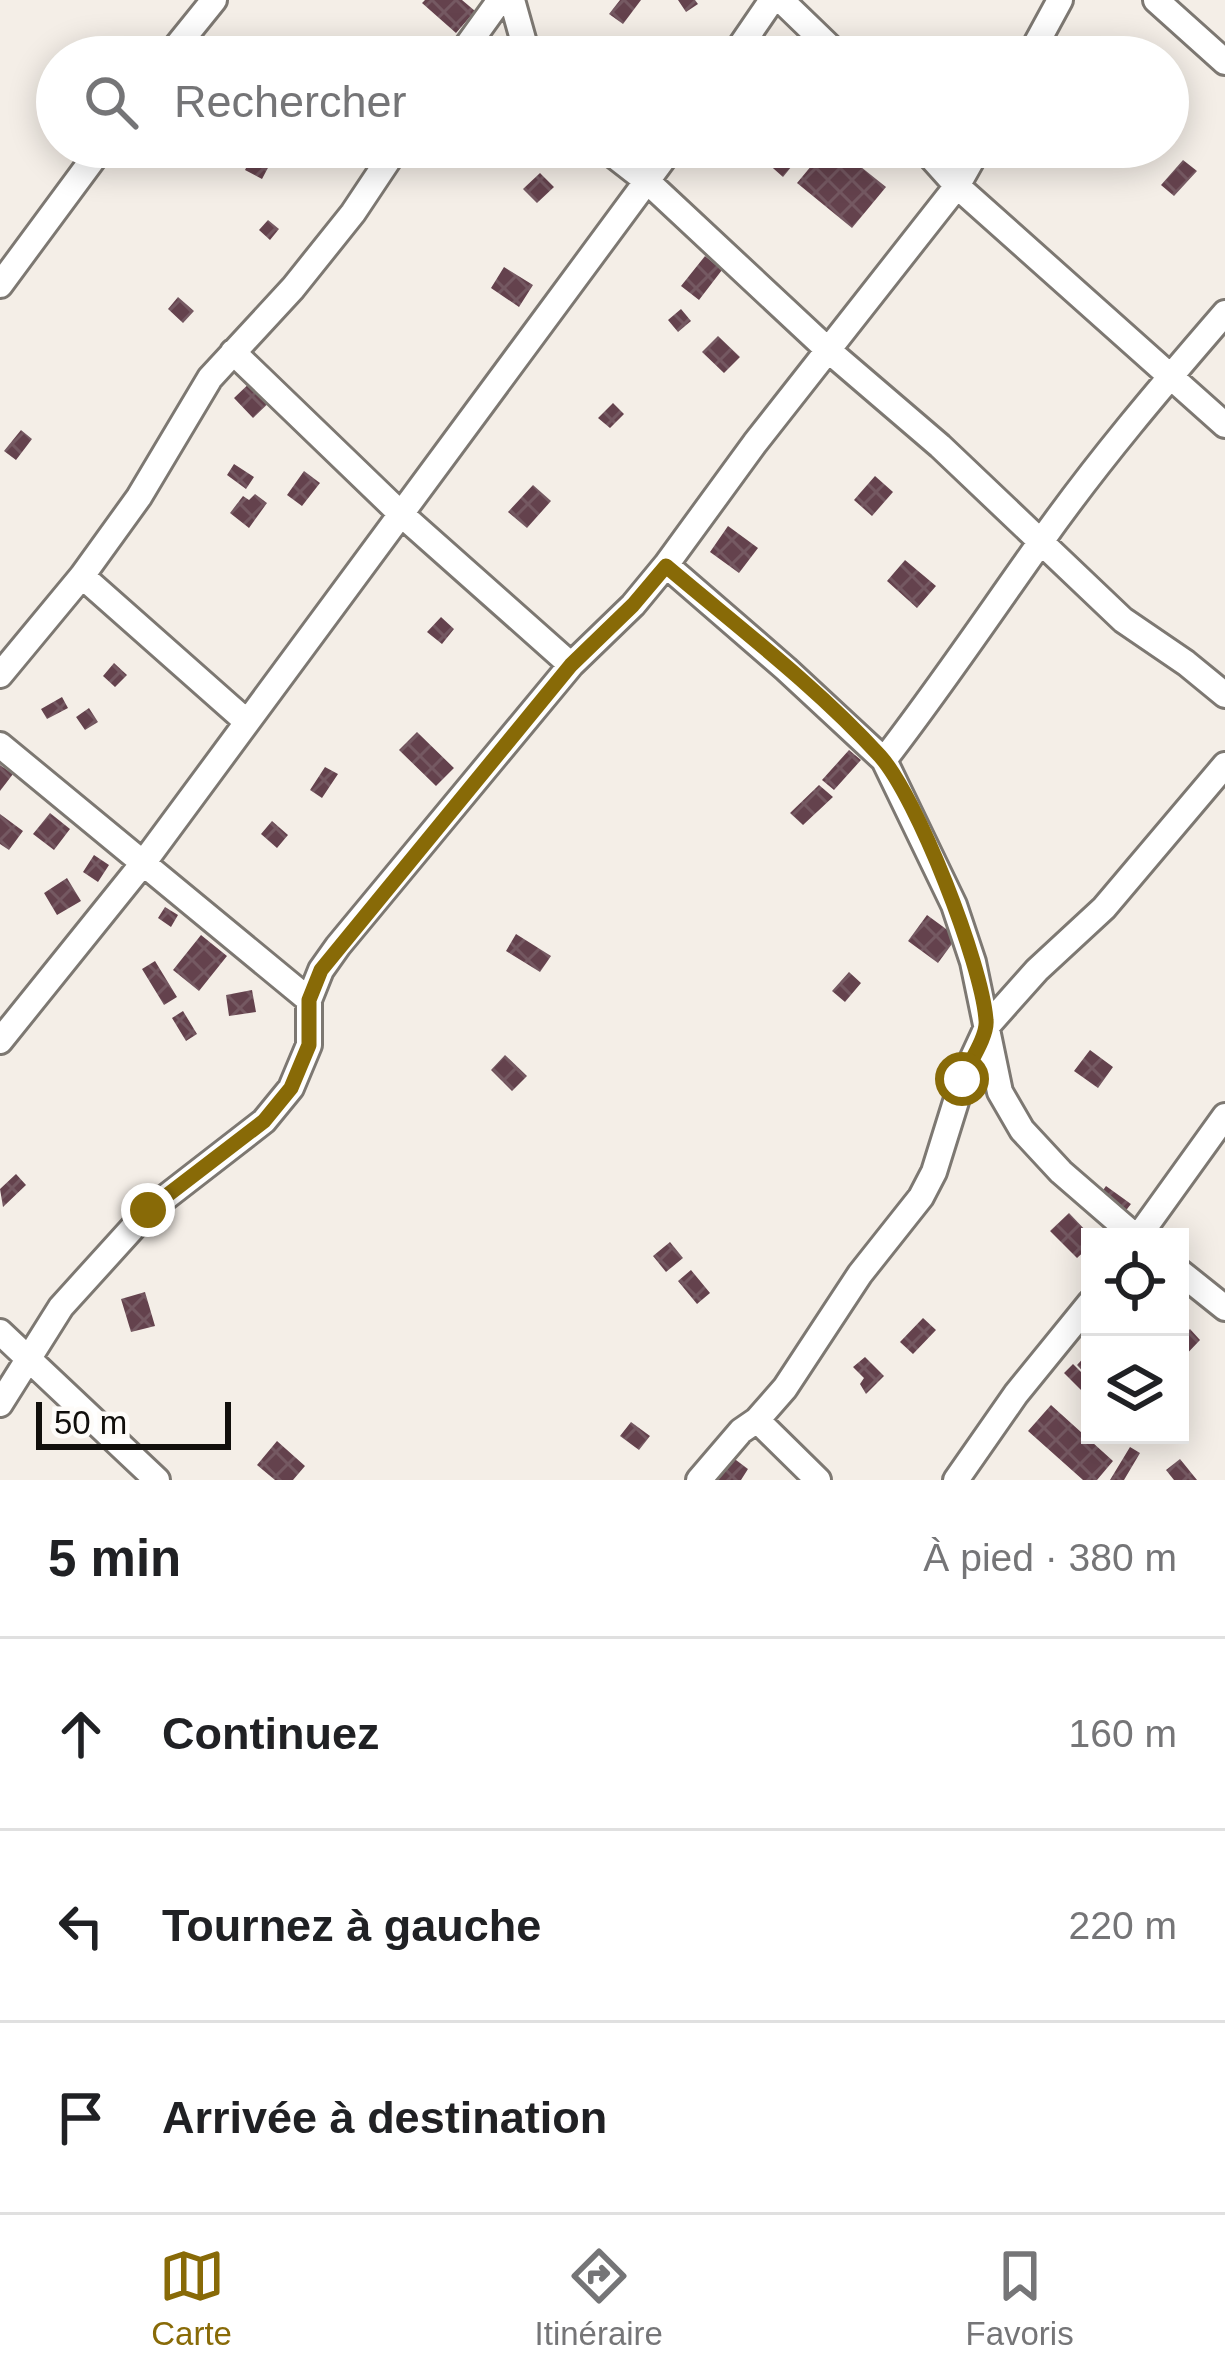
<!DOCTYPE html>
<html lang="fr">
<head>
<meta charset="utf-8">
<style>
	body { margin:0; font-family:Arial,sans-serif; background:#f2f2f2; color:#202124 }
	.controls { position:absolute; right:36px; bottom:36px; display:grid; overflow:hidden; border-radius:0px; box-shadow:0 6px 30px #0003 }
	.controls button { width:108px; height:108px; display:grid; place-items:center; padding:0; border:0; border-bottom:3px solid #e0e0e0; background:#fff; color:#202124; font:60px sans-serif }
	.scale { position:absolute; left:36px; bottom:30px; width:195px; box-sizing:border-box; padding-left:12px; border:6px solid #110f0c; border-top:0; font-size:33px; line-height:42px; white-space:nowrap; color:#110f0c; -webkit-text-stroke:9px #fefcf9; paint-order:stroke }
	.stop { position:absolute; width:36px; height:36px; margin:-27px; border:9px solid #886a07; border-radius:50%; background:#fff }
	.stop.end { background:#886a07; border-color:#fff; box-shadow:0 3px 12px #0008 }
	.list { margin:0; padding:0; list-style:none }
	h2 { display:flex; justify-content:space-between; align-items:center; height:156px; margin:0; padding:0 48px; font-size:51px }
	h2 small { font-size:39px; font-weight:400; color:#757577 }
	.list li { display:grid; grid-template-columns:78px 1fr auto; gap:36px; align-items:center; box-sizing:border-box; height:192px; padding:0 48px; border-top:3px solid #e0e0e0 }
	.list b { display:block; font-size:45px; white-space:nowrap }
	.list em { font-size:39px; font-style:normal; color:#757577 }
	.icon { flex:none; width:66px; height:66px; fill:none; stroke:currentColor; stroke-width:2; stroke-linecap:round; stroke-linejoin:round }
	.map { position:relative; flex:none; width:1225px; height:1480px; overflow:hidden }
	.search { position:absolute; background:#fff; box-shadow:0 6px 30px #0003; left:36px; right:36px; top:36px; height:132px; display:flex; align-items:center; gap:30px; box-sizing:border-box; padding:0 42px; border-radius:66px; color:#757577; font-size:45px }
	.sheet { height:732px; background:#fff }
	nav { display:flex; justify-content:space-around; align-items:center; box-sizing:border-box; height:168px; border-top:3px solid #e0e0e0; background:#fff; font-size:33px; color:#757577 }
	nav a { display:grid; justify-items:center; gap:6px }
	nav .on { color:#886a07 }
	.map>svg:first-child { display:block }
	.building { fill:url(#building-cross-hatch) }
	.lines { fill:none; stroke-linecap:round; stroke-linejoin:round }
	.minor-casing { stroke:#7d7872; stroke-width:30 }
	.minor { stroke:#fff; stroke-width:24 }
	.route { stroke:#886a07; stroke-width:15 }
</style>
</head>
<body>
<div class="map">
<svg width="1225" height="1480" viewBox="0 0 1225 1480">
	<defs>
		<pattern id="building-cross-hatch" width="8" height="8" patternUnits="userSpaceOnUse" patternTransform="scale(3)"><rect width="8" height="8" fill="#64424d"/><path d="M0 0l8 8M0 8l8-8" fill="none" stroke="#755962"/></pattern>
	</defs>
	<rect width="100%" height="100%" fill="#f4eee7"/>
	<path class="building" d="M425,0H462L475,11L456,33L422,3Z
		M620,0H641L623,24L609,14Z
		M678,0H695L698,4L686,12Z
		M257,147L278,149L262,179L245,170Z
		M779,147L796,161L783,177L765,161Z
		M827,147H836L886,187L852,228L797,183Z
		M1183,160L1197,171L1174,196L1161,185Z
		M540,173L554,187L537,203L523,189Z
		M268,220L279,229L270,240L259,230Z
		M705,256L722,270L699,300L681,286Z
		M504,267L533,285L519,307L491,288Z
		M178,297L194,311L183,323L168,309Z
		M681,309L691,321L678,332L668,320Z
		M718,336L740,357L724,373L702,352Z
		M257,376L276,396L253,418L234,398Z
		M613,403L624,414L610,428L598,418Z
		M21,430L32,439L16,460L4,451Z
		M234,464L254,477L246,489L227,475Z
		M304,471L320,483L302,506L287,495Z
		M875,476L893,492L872,516L854,500Z
		M533,485L551,501L527,528L508,512Z
		M255,494L267,503L249,528L230,513L243,496L249,500Z
		M728,526L758,548L739,573L710,552Z
		M905,560L936,586L917,608L887,581Z
		M441,617L454,629L442,644L427,632Z
		M114,663L127,675L115,687L103,676Z
		M62,697L68,708L47,719L41,709Z
		M89,708L98,722L85,730L76,717Z
		M417,732L454,768L436,786L399,750Z
		M849,750L861,760L834,790L822,780Z
		M0,765L13,774L0,791Z
		M325,767L338,774L322,798L310,790Z
		M819,785L833,797L803,825L790,813Z
		M50,813L70,829L54,850L33,834Z
		M0,814L23,831L9,850L0,844Z
		M272,821L288,835L277,848L261,834Z
		M94,855L109,865L98,882L83,872Z
		M67,878L81,901L57,915L44,893Z
		M165,907L178,915L171,927L158,918Z
		M927,915L957,937L938,963L908,941Z
		M516,934L551,956L540,972L506,951Z
		M201,935L227,956L199,991L173,970Z
		M155,961L177,997L164,1005L142,969Z
		M849,972L861,983L845,1002L832,991Z
		M252,990L256,1012L229,1016L226,995Z
		M183,1011L197,1034L186,1041L172,1018Z
		M1090,1050L1113,1067L1098,1088L1074,1071Z
		M505,1055L527,1076L512,1091L491,1070Z
		M16,1174L26,1185L3,1207L0,1189Z
		M1106,1186L1131,1204L1120,1218L1096,1200Z
		M1069,1213L1090,1235V1246L1077,1258L1050,1231Z
		M670,1242L683,1258L666,1272L653,1256Z
		M691,1270L710,1293L697,1304L678,1281Z
		M145,1292L155,1326L131,1332L121,1299Z
		M923,1318L936,1330L913,1354L900,1342Z
		M1190,1329L1200,1340L1180,1361V1339Z
		M1090,1351V1379L1077,1365Z
		M865,1357L884,1376L866,1394L860,1384L864,1378L853,1367Z
		M1073,1364L1090,1381L1082,1391L1064,1373Z
		M1051,1405L1113,1461L1097,1480H1083L1028,1431Z
		M631,1422L650,1436L639,1450L620,1436Z
		M277,1441L305,1466L293,1480H275L257,1465Z
		M1130,1447L1140,1453L1124,1480H1110Z
		M732,1457L748,1469L741,1480H715Z
		M1180,1459L1197,1480H1174L1166,1470Z"/>
	<g class="lines">
		<g class="minor-casing">
			<path id="minor" d="M512,0L528,57
				M781,0L840,57
				M1156,0L1225,62
				M168,57L214,0
				M459,57L500,0
				M733,57L772,0
				M1029,57L1060,0
				M603,147L648,182L828,350L940,446L1123,620L1186,663L1225,695
				M922,147L957,186L1225,425
				M0,285L102,147
				M233,352L401,514L571,665
				M666,565L786,669L884,760L954,905L973,962L1000,1092L1022,1130L1061,1172L1136,1237
				M82,576L247,722
				M0,675L82,576L139,497L210,378L293,288L353,213L397,147
				M0,745L309,1000
				M884,760C939,689 988,616 1040,543C1097,462 1161,387 1225,313
				M0,1041L144,862L672,147
				M1138,1237L1225,1116
				M1180,1272L1225,1308
				M0,1332L157,1480
				M0,1404L61,1307L148,1211L264,1121L291,1088L309,1045V1000L321,970L338,946L571,665L633,605L666,565L755,443L957,186L979,147
				M757,1420L785,1388L860,1274L921,1197L934,1172L963,1079L988,1025L1037,970L1104,908L1225,765
				M699,1480L741,1431L757,1420L818,1480
				M956,1480L1016,1394L1090,1303"/>
		</g>
		<use href="#minor" class="minor"/>
	</g>
	<g class="lines">
		<path class="route" d="M148,1210L264,1121L291,1088L309,1045V1000L321,970L571,665L633,605L666,566C738,627 816,686 880,756C917,797 982,964 986,1020C988,1036 969,1063 962,1079"/>
	</g>
</svg>
<div class="controls">
<button><svg class="icon" aria-label="locate" viewBox="0 0 24 24"><circle cx="12" cy="12" r="6"/><path d="M12 2v4M12 18v4M2 12h4M18 12h4"/></svg></button>
<button><svg class="icon" aria-label="layers" viewBox="0 0 24 24"><path d="M12 4l9 5-9 5-9-5zM3 14l9 5 9-5"/></svg></button>
</div>
<div class="scale">50 m</div>
<div class="stop" style="left:962px;top:1079px"></div>
<div class="stop end" style="left:148px;top:1210px"></div>
<div class="search"><svg class="icon" aria-label="search" viewBox="0 0 24 24"><circle cx="10" cy="10" r="6"/><path d="M15 15l6 6"/></svg>Rechercher</div>
</div>
<section class="sheet">
<h2>5 min<small>À pied · 380 m</small></h2>
<ul class="list">
<li><svg class="icon" aria-label="ahead" viewBox="0 0 24 24"><path d="M12 20V5M6 11l6-6 6 6"/></svg><div><b>Continuez</b></div><em>160 m</em></li>
<li><svg class="icon" aria-label="left" viewBox="0 0 24 24"><path d="M17 20v-9H6M10 6l-5 5 5 5"/></svg><div><b>Tournez à gauche</b></div><em>220 m</em></li>
<li><svg class="icon" aria-label="arrive" viewBox="0 0 24 24"><path d="M6 21V4h12l-3 4 3 4H6"/></svg><div><b>Arrivée à destination</b></div></li>
</ul>
</section>
<nav>
<a class="on"><svg class="icon" aria-label="map" viewBox="0 0 24 24"><path d="M3 6l6-2 6 2 6-2v14l-6 2-6-2-6 2zM9 4v14M15 6v14"/></svg>Carte</a>
<a><svg class="icon" aria-label="directions" viewBox="0 0 24 24"><path d="M12 3l9 9-9 9-9-9zM9 14v-3h6M13 9l2 2-2 2"/></svg>Itinéraire</a>
<a><svg class="icon" aria-label="saved" viewBox="0 0 24 24"><path d="M7 4h10v16l-5-4-5 4z"/></svg>Favoris</a>
</nav>
</body>
</html>
